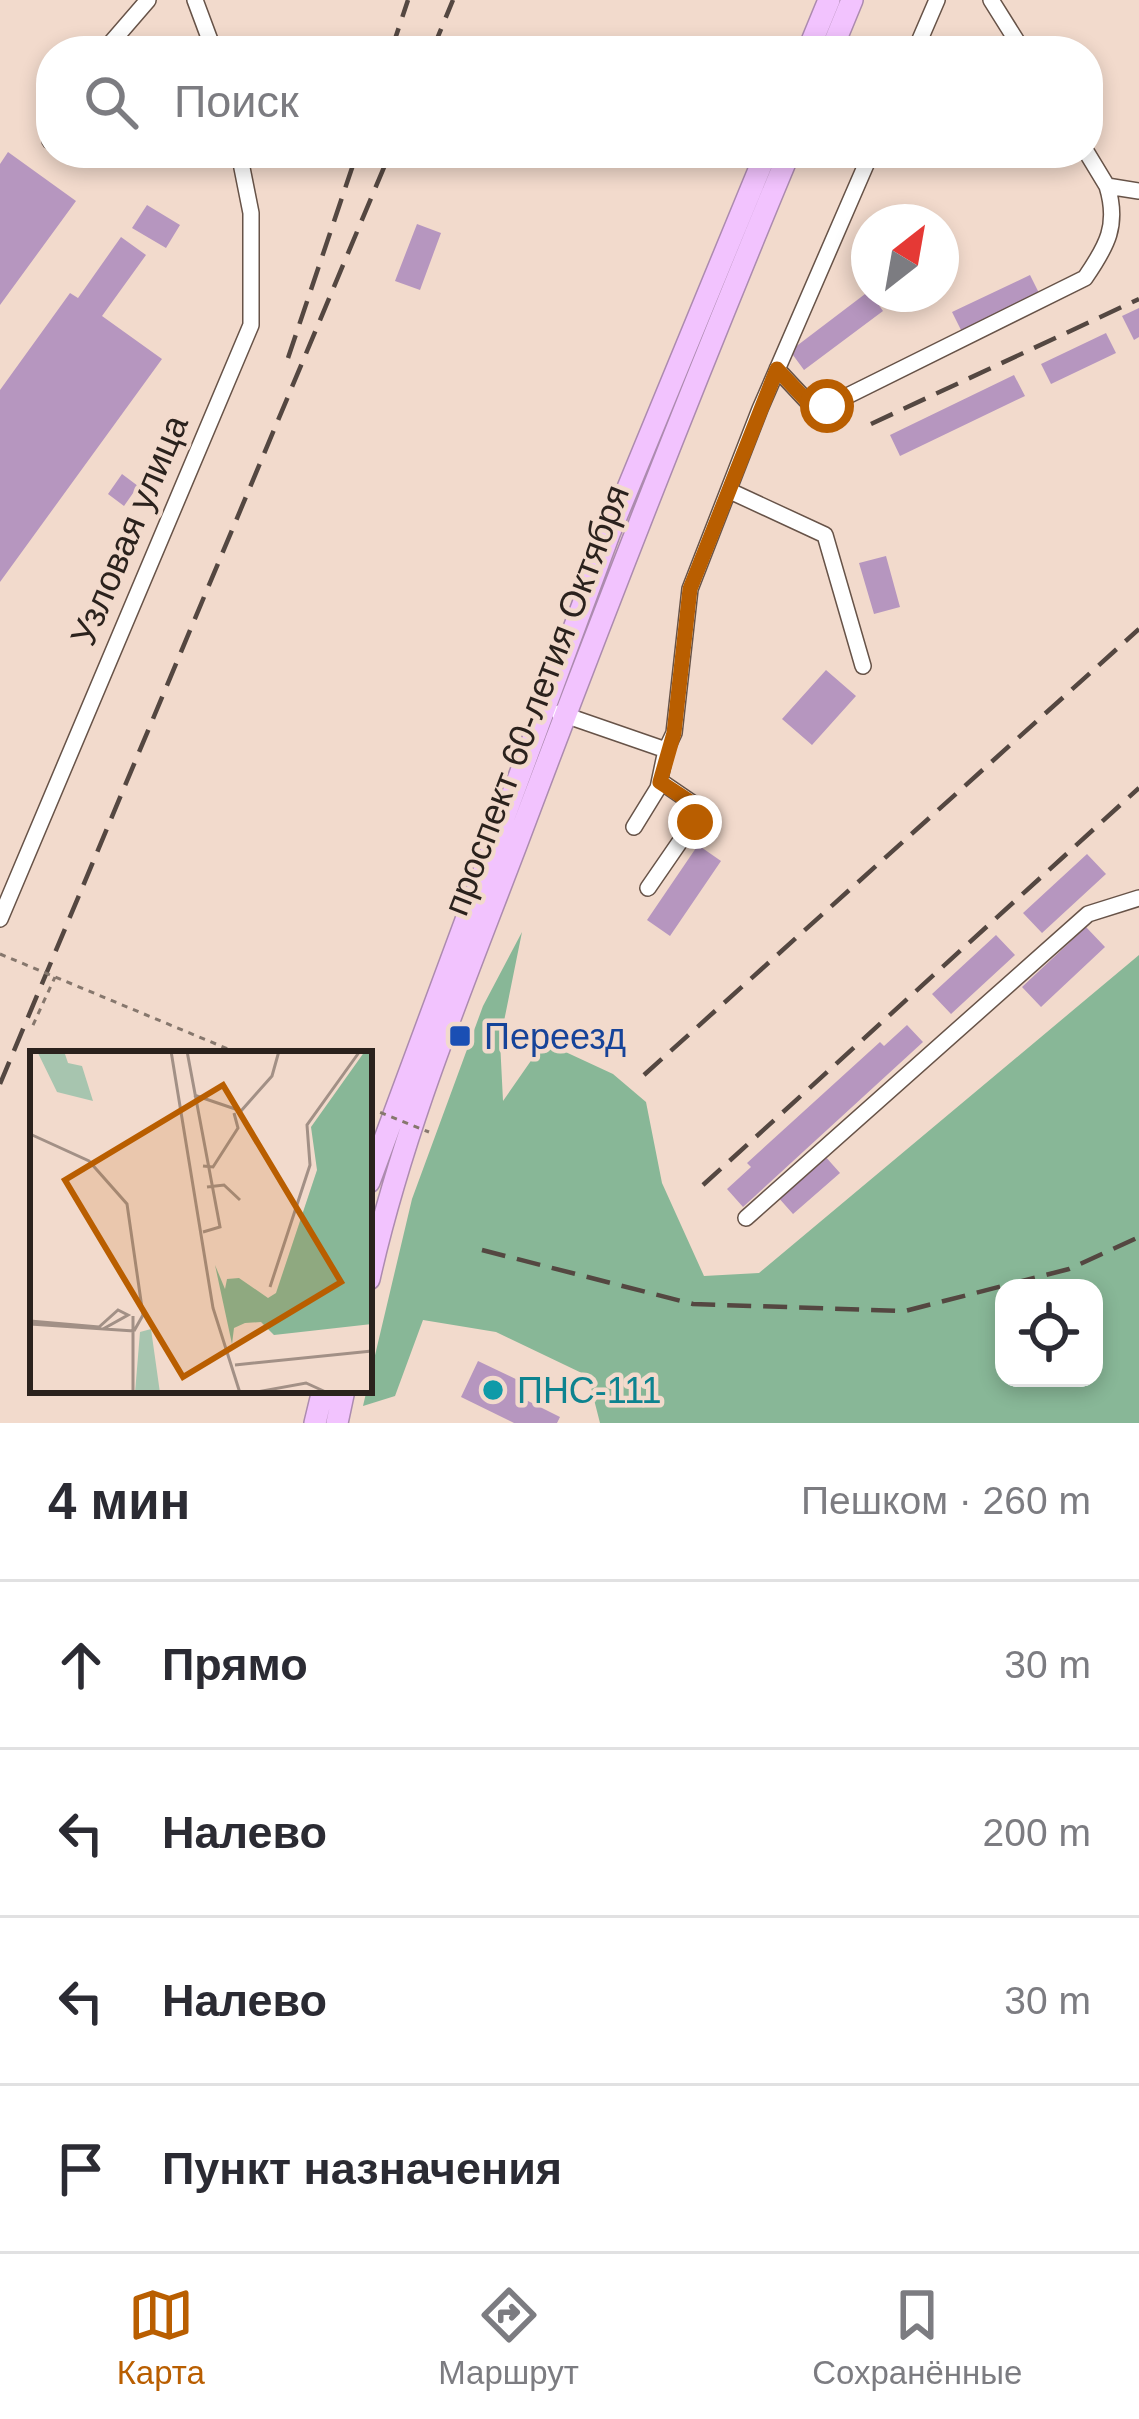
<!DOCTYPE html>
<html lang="ru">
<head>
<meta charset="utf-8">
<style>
	body { margin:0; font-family:Helvetica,sans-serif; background:#f7f7f7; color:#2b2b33 }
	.controls { position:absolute; right:36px; bottom:36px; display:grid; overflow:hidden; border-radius:24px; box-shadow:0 6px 18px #0003 }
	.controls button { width:108px; height:108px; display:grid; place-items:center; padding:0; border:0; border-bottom:3px solid #e1e1e2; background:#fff; color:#2b2b33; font:60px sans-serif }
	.compass { position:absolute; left:851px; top:204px; width:108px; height:108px; border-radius:50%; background:#fff; box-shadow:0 6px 18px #0003; rotate:31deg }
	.stop { position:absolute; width:36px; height:36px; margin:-27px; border:9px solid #b95e00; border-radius:50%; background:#fff }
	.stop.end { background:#b95e00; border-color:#fff; box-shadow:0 3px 12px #0008 }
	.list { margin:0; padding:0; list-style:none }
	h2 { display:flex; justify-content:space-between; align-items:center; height:156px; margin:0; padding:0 48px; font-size:51px }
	h2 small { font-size:39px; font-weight:400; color:#7c7c81 }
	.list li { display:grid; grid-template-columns:78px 1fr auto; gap:36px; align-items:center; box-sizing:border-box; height:168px; padding:0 48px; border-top:3px solid #e1e1e2 }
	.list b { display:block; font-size:45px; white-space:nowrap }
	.list em { font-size:39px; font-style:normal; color:#7c7c81 }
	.icon { flex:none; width:66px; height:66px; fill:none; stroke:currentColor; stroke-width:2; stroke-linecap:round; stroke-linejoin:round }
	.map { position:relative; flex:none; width:1139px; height:1423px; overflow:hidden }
	.search { position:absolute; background:#fff; box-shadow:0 6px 18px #0003; left:36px; right:36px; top:36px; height:132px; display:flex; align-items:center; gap:30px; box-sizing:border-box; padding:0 42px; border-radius:48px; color:#7c7c81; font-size:45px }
	.sheet { height:828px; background:#fff }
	nav { display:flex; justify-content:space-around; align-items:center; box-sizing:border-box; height:168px; border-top:3px solid #e1e1e2; background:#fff; font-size:33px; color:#7c7c81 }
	nav a { display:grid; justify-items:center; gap:6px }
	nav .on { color:#b95e00 }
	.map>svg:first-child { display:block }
	.forest { fill:#88b797; fill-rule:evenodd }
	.building { fill:#b696bf }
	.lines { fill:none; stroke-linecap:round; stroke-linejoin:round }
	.minor-casing { stroke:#675348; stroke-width:18 }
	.highway-casing { stroke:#ac8baf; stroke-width:24 }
	.path { stroke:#86776d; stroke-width:3; stroke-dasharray:6 6; stroke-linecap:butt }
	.minor { stroke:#fff; stroke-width:15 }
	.highway { stroke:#f2c3fe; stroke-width:21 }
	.rail { stroke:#544741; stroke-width:4.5; stroke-dasharray:24 12; stroke-linecap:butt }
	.path-bridge { stroke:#86776d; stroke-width:3; stroke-dasharray:6 6; stroke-linecap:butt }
	.route { stroke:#b95e00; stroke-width:15 }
	.transit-dot { fill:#1a4fb4; stroke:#f2dacc; stroke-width:4.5 }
	.culture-dot { fill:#0f9aa8; stroke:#f2dacc; stroke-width:4.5 }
	.labels { text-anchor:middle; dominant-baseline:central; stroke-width:9; stroke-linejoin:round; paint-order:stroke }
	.street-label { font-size:36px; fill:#2b221d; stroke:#f2dacc }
	.transit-label { font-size:36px; fill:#164399; stroke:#f2dacc; text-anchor:start }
	.culture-label { font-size:36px; fill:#0d838f; stroke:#f2dacc; text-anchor:start }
	.inset-road { fill:none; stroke:#a29086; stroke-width:3 }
	.view { fill:#b95e00; fill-opacity:0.15; stroke:#b95e00; stroke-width:6 }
	.inset-edge { fill:none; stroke:#2b221d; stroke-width:6 }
</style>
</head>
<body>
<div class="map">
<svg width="1139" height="1423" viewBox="0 0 1139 1423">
	<rect width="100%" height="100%" fill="#f2dacc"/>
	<path class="forest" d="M522,932L500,1041L503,1101L544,1042L613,1074L646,1102L662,1183L704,1276L759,1273L1139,955V1423H600L588,1376L496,1332L423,1320L395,1396L363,1406L412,1199L483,1006ZM1004,1288H1094V1378H1004Z"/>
	<path class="building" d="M8,152L76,201L0,305V164Z
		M147,205L180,225L166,248L132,228Z
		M417,224L441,233L420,290L395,281Z
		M121,237L146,255L102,316L162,359L0,582V390L70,293L78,298Z
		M1030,275L1040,295L962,332L952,312Z
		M869,291L883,311L804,370L790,351Z
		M1139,308V337L1134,340L1122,316Z
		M1106,333L1116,353L1051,384L1041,364Z
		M1014,375L1025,396L900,456L890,435Z
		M122,474L138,486L124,506L108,494Z
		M886,556L900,607L874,614L859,563Z
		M826,670L856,696L812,745L782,719Z
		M698,845L721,861L670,936L647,920Z
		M1087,854L1106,874L1042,933L1023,913Z
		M1086,927L1105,947L1041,1007L1022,987Z
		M996,935L1015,955L951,1014L932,994Z
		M907,1025L923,1042L743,1207L727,1189L751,1167L747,1163L880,1042L884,1046Z
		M824,1155L840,1173L793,1214L777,1196Z
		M478,1361L524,1383L518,1396L560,1417L557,1423H514L461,1397Z"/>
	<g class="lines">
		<g class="minor-casing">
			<path id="minor" d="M195,0L214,51
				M991,0L1023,51
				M104,51L148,0
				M915,51L937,0
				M50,141L51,140
				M1087,153L1107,186L1139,191
				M777,369L806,400L827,406L1085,278C1107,246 1119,225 1107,186
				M730,491L825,535L863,666
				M559,713L666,750L674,733L690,589L760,409L871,153
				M634,827L658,788L666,750
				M648,888L699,814L698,807L660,781
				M0,919L251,325V213L239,153
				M746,1218L1088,914L1139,898"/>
		</g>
		<g class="highway-casing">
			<path id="highway" d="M808,51L829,0
				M831,51L852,0
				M369,1182L609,534L766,153
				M369,1279C403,1128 463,985 518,840C605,609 694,381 789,153
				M315,1423L323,1390
				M337,1423L344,1390"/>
		</g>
		<path class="path" d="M33,1025L55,977"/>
		<use href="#minor" class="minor"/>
		<use href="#highway" class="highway"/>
		<path class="rail" d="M391,51L408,0
			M432,51L453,0
			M288,358L357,153
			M871,424L1139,299
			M644,1075L1139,629
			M0,1084L390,153
			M703,1185L1139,788
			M482,1250L693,1304L905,1311L1069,1269L1139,1237"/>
		<path class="path-bridge" d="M0,954L240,1054
			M369,1108L429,1132"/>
	</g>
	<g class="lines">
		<path class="route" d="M695,822L698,807L660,782L674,733L690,589L777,369L806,400L827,406"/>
	</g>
	<rect class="transit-dot" x="448" y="1024" width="24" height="24" rx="6"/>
	<circle class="culture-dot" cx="493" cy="1390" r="12"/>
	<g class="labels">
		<g class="street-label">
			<text transform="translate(129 530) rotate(-67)">Узловая улица</text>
			<text transform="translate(536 700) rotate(-69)">проспект 60-летия Октября</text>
		</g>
		<g class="transit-label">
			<text x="484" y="1036">Переезд</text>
		</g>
		<g class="culture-label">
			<text x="517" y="1390">ПНС-111</text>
		</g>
	</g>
	<g transform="translate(30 1051)">
		<rect width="342" height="342" fill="#f2dacc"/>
		<path d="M7,0H34L38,12L52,15L63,50L27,41ZM121,278L130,342H105L110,281Z" fill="#a7c5af"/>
		<path d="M335,0H342V273L244,284L231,271L215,272L204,277L202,293L185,214L195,238L197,228L209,227L238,247L246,242L287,119L281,76Z" fill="#88b797"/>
		<path class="inset-road" d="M141,0L183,257L210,342M157,0L190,176L173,181M164,44L211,60L242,25L249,0M0,83L59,110L97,153L113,264L104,280M173,115L183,116L208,77L204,62M177,136L194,134L210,149M240,236L280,114L277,74L330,0M0,270L69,276L88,259L98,264L73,278L0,271M0,273L104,280M205,314L342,300M103,342V265M221,342L276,332L298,342"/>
		<path class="view" d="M193,34L311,231L153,326L35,129Z"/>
		<rect width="342" height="342" class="inset-edge"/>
	</g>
</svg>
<div class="controls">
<button><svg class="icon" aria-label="locate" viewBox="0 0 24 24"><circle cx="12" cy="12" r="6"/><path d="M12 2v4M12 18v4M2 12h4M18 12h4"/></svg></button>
</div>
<svg class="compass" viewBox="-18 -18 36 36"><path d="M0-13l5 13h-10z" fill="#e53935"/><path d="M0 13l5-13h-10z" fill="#7c7c81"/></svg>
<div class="stop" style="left:827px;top:406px"></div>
<div class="stop end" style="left:695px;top:822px"></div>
<div class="search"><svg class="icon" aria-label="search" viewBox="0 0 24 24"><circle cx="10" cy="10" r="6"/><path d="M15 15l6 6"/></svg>Поиск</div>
</div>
<section class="sheet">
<h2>4 мин<small>Пешком · 260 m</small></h2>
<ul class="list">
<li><svg class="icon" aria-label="ahead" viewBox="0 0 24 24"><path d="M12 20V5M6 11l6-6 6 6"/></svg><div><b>Прямо</b></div><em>30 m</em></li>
<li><svg class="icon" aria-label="left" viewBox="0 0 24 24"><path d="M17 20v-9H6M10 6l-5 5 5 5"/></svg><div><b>Налево</b></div><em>200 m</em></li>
<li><svg class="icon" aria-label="left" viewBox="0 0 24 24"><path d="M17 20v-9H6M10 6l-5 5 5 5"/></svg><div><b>Налево</b></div><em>30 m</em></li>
<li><svg class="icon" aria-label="arrive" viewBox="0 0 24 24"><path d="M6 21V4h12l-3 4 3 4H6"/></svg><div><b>Пункт назначения</b></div></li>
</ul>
</section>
<nav>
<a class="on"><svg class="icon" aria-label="map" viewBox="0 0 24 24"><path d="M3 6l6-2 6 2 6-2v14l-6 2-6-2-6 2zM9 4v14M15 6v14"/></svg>Карта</a>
<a><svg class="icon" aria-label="directions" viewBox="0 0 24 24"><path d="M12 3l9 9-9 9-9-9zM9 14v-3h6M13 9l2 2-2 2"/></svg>Маршрут</a>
<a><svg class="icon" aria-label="saved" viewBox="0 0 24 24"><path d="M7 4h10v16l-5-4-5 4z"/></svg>Сохранённые</a>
</nav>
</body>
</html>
